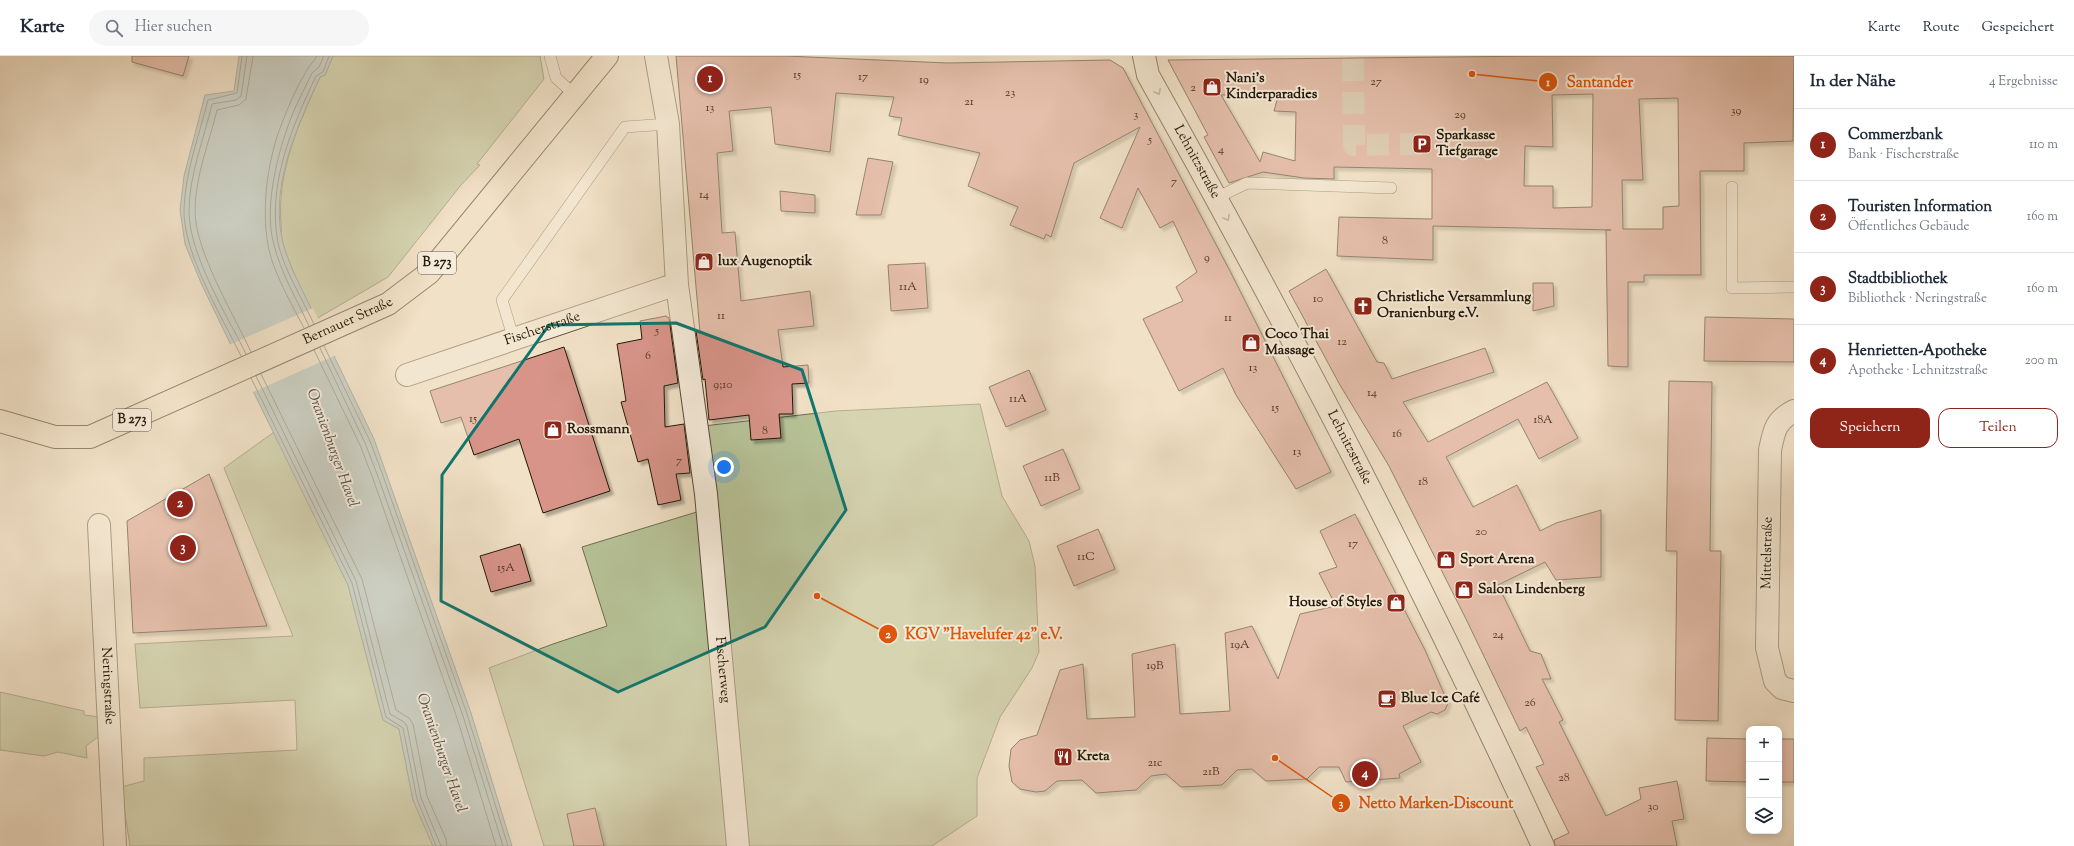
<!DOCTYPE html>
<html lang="de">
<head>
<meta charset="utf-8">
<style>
	body { margin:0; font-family:"Sorts Mill Goudy",serif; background:#f6f6f7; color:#1f2937 }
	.controls { position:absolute; right:12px; bottom:12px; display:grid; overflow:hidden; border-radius:8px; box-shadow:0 2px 10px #0003 }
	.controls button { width:36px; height:36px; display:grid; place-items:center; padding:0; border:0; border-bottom:1px solid #e0e1e3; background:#fff; color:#1f2937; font:20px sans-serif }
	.you { position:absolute; left:724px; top:411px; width:14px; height:14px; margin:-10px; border:3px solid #fff; border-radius:50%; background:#1a73e8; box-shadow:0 0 0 6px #1a73e833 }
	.badge { display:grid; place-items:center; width:26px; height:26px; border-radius:50%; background:#8f2418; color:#fff; font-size:13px; font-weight:700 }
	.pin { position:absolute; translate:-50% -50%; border:2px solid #fff; box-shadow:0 1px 4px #0006 }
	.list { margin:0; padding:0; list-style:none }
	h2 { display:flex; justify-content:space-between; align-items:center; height:52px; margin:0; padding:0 16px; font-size:17px }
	h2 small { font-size:13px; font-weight:400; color:#747a83 }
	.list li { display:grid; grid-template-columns:26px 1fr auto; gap:12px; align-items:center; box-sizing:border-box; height:72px; padding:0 16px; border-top:1px solid #e0e1e3 }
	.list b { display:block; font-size:15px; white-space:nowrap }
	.list p { margin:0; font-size:13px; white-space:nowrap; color:#747a83 }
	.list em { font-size:13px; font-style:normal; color:#747a83 }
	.actions { display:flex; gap:8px; padding:12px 16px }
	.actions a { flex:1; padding:9px 0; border:1px solid #8f2418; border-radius:12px; text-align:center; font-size:14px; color:#8f2418 }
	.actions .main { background:#8f2418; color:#fff }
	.icon { flex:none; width:22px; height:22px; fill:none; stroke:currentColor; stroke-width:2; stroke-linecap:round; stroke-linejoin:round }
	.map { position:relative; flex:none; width:1794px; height:790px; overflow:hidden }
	header { display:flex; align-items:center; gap:24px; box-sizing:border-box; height:56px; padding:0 20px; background:#fff; border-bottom:1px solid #e0e1e3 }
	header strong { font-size:19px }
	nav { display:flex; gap:22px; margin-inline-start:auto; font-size:14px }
	.search { width:280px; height:36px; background:#f6f6f7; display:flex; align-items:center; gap:10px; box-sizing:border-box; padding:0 14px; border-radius:22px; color:#747a83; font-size:15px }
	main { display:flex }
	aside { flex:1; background:#fff }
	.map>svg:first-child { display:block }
	.green { fill:#b7c398; stroke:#6e6e4f }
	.water { fill:#a0bbc0; stroke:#6e7a76 }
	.pier { fill:#f1e1c7 }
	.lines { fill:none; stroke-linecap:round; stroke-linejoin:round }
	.shore { stroke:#626a63; stroke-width:1 }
	.building { fill:#d89489; stroke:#241806; fill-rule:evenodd; filter:url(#shadow) }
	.street-tunnel { stroke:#c8b9a0; stroke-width:22; stroke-dasharray:22 11; stroke-linecap:butt }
	.lane-casing { stroke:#574a36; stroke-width:12 }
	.street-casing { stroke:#574a36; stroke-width:24 }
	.secondary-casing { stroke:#241806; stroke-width:24 }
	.primary-casing { stroke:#241806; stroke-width:24 }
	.lane { stroke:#f6ecdb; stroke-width:11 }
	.street { stroke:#f6ecdb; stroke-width:22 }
	.secondary { stroke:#f6ecdb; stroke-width:22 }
	.primary { stroke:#f1e1c7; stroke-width:22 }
	.oneway { stroke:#988d7b }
	.marked { fill:none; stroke:#0f766e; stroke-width:3; stroke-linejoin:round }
	.labels { text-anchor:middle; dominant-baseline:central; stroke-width:4; stroke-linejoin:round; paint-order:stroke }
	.number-label { font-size:12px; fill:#513727 }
	.shield { fill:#f6ecdb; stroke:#635846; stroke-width:1 }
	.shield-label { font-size:13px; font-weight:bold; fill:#241806 }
	.poi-label { font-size:14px; font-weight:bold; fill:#241806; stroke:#f6ecdb; text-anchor:start }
	.street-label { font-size:14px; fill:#241806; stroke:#f6ecdb }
	.water-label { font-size:15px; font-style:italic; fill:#4f5147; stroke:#f6ecdb }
	.leader { fill:none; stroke:#de560c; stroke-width:1.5 }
	.callout-dot { fill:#de560c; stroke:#f6ecdb; stroke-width:1.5 }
	.mark-label { font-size:12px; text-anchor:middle; font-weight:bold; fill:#fff }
	.callout-label { font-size:15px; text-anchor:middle; font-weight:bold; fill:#de560c; stroke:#f6ecdb; stroke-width:4; stroke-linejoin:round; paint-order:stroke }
</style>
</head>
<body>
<header>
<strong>Karte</strong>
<div class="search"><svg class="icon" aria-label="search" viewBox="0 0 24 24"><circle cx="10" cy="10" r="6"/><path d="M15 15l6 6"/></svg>Hier suchen</div>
<nav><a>Karte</a><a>Route</a><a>Gespeichert</a></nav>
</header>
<main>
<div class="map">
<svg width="1794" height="790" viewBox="0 0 1794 790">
	<defs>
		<filter id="shadow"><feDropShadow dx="3.5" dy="3.5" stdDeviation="1" flood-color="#0004"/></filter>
	</defs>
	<rect width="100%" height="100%" fill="#f1e1c7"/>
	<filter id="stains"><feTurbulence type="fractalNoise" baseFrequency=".005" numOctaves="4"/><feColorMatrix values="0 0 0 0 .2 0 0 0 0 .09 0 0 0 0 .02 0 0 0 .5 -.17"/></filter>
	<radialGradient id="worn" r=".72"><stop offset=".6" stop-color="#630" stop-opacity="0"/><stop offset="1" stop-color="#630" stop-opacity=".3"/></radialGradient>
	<path class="green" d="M333,0H540L544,23L477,108L480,109L461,129L388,221L316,263C304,239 291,214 283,188C281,181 281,173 281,167C277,115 299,67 320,21L325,19Z
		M980,348L1002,440L1029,485L1035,510L1039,596L1032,612L1000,661L977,722V760L932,790H544L489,612L553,588L607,570L582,491L713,451L703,370L836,355Z
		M274,376L348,529L383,664L399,673L413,744L433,790H130L121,731L144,725V702L297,694L295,644L140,652L135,588L293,580L224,412Z
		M0,636L84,655V659L100,661L102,678L86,690L87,702L58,696L44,700L0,694Z"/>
	<path class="water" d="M239,0H333L325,19L320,21C297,71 269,130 283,187C285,196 290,206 293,215L374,383L471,657L512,790H433L413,744L399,673L383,664L348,529L253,335L201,227L185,188L180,154L184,120L205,39L234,35Z"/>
	<path class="pier" d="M313,252L336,299L251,337L229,289Z"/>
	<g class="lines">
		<path class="shore" d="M314,268C303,245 283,211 278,187C267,128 292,71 316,20L323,16L329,0
			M309,270C297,244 281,217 274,189C264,154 276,104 288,70C294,52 304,34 312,17L319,11L324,0
			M304,272C292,249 272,214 268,189C261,151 268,102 282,67C289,49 297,30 307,14C310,8 314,6 317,0
			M324,290L370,385L382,417L467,658L508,790
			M320,292L365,387L377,418L463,660L503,790
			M314,294L360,389L372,420L457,662L496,790
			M251,296C234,259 195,195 195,155C195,121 209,87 217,54L239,49L246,43L253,0
			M246,298C227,259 189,199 189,155C189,119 204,83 212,48L236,44L241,40L247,0
			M241,300C222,261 183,197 184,154C185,116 199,80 208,44L237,37L242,0
			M261,318L362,523L396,654L409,662L413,668L427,740L446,783L447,790
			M256,320L356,525L390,658L404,666L407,670L421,742L441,790
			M251,322L352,527L386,661L403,672L417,743L436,790"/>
	</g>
	<path class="building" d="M132,0H189L183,20L132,6Z
		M676,0H785L948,7L1110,4L1123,12L1230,215L1331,416L1296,433L1236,339L1223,312L1179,335L1143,263L1183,245L1176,231L1197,216L1173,165L1160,172L1138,132L1122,172L1100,162L1140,71L1074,107L1051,181L1046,178L1044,183L1010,169L1018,151L968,130L980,97L898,79L902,62L889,60L894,41L836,37L830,96L775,88L771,51L729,55L733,95L717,97L722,177L735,176L741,245L810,235L814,270L778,274L783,311L808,309L809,327L792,328L793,358H779L781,382L751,384L749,359L709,364L705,323L703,324L696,275L700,277Z
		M1544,0H1794L1793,85L1744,87V115H1700L1701,219H1644V226H1628V311L1608,310L1606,174H1611L1433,170V204L1337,200L1339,161L1432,163V113L1334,111V123L1304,122L1263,116L1229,127L1204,81L1208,79L1168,4ZM1279,37L1274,55L1296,56L1295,105L1263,96L1260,106L1221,39ZM1593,38L1592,151L1553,152V130H1524L1525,90L1553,91L1552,39ZM1678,42L1679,150L1663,151V173H1623L1622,124H1643L1639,43Z
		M868,102L893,106L881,159H856Z
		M780,135L815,139V157L781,155Z
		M925,207L928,252L891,255L888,209Z
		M1326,213L1377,306L1384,307L1392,323L1485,292L1494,316L1403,346L1428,386L1547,326L1578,382L1539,403L1518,363L1446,401L1473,451L1517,429L1540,475L1556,467L1601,454V521L1556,524L1545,506L1498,529L1530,595L1541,598L1551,623H1542L1563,664L1559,666L1606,760L1641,743L1639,732L1677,725L1684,763L1672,765L1677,790H1555L1554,784L1569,777L1536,711L1544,708L1526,671L1520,675L1465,561L1389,410L1340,329L1289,235Z
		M1533,227H1553L1554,250L1533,255Z
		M666,260L669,262L678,327L664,330L665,371L684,368L690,417L676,418L681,444L658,449L648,403L638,406L621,346L626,345L617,288L642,283L640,265Z
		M1705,261L1794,263V306L1704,305Z
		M564,291L610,435L543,457L519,383L474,399L461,361L441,367L430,335Z
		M1029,314L1046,354L1006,371L989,331Z
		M1669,325L1712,326L1710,495H1721L1718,665L1675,664L1677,495H1666Z
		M1063,393L1080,433L1041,450L1023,410Z
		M209,418L267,570L133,577L127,465Z
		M1355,458L1425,594L1448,647L1445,654L1437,658L1431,656L1403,670L1421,706L1399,718L1400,722L1346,726L1339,711H1319L1307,723L1266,725L1252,713L1237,714L1222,729L1181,731L1166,718L1151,720L1136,734L1096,737L1082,724L1057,725L1045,735L1036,736L1020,733L1012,726L1009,710L1011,693L1020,684L1037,679L1060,614L1083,608L1087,663L1135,661L1132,598L1175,588L1180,658L1230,655L1225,577L1252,570L1278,623L1300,558L1336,550L1319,517L1337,511L1320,475Z
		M1098,473L1115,513L1074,530L1057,490Z
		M520,488L531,525L491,536L480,500Z
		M1707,682L1749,683V726L1706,725Z
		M1779,683H1794V726H1779Z
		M595,752L604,790H574L567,758Z"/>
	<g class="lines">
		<path class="street-tunnel" d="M1353,3L1354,89L1422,88"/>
		<g class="lane-casing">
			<path id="lane" d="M550,0L556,22L574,38
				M1732,131V232L1794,231
				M1216,142L1247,127L1391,132
				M514,284L502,244L625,71L668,68"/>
		</g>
		<g class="street-casing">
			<g id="street">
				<path id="s1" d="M656,0L668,68L677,229L706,438L738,790"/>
				<path id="s2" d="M407,319L665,232L677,229"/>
				<path d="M1794,355C1776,364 1774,374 1770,394L1767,592L1775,625L1782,632L1794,635"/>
				<path id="s3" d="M99,469L115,790"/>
			</g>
		</g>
		<g class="secondary-casing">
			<g id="secondary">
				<path id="s4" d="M1144,0L1148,19C1289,271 1423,527 1543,790"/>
			</g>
		</g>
		<g class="primary-casing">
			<g id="primary">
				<path id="s5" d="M0,365L55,381H90L388,248L429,217L607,0"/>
			</g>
		</g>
		<use href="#lane" class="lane"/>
		<use href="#street" class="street"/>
		<use href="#secondary" class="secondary"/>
		<use href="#primary" class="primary"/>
	</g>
	<defs><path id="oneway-chevron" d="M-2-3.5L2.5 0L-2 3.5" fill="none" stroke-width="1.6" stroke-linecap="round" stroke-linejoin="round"/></defs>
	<g class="oneway">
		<use href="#oneway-chevron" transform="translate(1158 36) rotate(61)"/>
		<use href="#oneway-chevron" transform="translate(1227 162) rotate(62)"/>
	</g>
	<path d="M0 0H1794V790H0ZM676,267L802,314L846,454L765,571L618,636L441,545L442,419L549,269Z" fill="#f1e1c7" fill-opacity=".55" fill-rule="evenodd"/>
	<path class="marked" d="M676,267L802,314L846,454L765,571L618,636L441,545L442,419L549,269Z"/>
	<defs>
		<g id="shop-square" transform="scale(1)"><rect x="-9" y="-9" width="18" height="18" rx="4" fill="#8f2418" stroke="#f6ecdb"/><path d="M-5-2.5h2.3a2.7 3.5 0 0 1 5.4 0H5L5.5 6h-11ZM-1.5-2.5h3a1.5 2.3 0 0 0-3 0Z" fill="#fff"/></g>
		<g id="parking-square" transform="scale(1)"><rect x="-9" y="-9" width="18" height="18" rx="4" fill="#8f2418" stroke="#f6ecdb"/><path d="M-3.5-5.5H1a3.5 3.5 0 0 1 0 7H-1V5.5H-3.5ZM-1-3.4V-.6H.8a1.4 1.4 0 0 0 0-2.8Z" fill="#fff"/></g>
		<g id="church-square" transform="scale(1)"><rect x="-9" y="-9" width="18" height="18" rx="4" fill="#8f2418" stroke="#f6ecdb"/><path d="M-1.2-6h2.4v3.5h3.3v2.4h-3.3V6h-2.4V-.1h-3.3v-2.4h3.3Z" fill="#fff"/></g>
		<g id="cafe-square" transform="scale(1)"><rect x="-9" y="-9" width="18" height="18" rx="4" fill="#8f2418" stroke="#f6ecdb"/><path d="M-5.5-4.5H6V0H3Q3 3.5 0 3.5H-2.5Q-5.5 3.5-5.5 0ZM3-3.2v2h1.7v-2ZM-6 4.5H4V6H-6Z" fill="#fff"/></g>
		<g id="restaurant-square" transform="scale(1)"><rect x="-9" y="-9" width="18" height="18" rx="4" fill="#8f2418" stroke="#f6ecdb"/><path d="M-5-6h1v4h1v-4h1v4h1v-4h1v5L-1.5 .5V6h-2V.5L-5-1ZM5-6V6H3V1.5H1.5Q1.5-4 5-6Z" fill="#fff"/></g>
	</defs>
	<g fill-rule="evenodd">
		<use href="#shop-square" x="1212" y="31"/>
		<use href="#parking-square" x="1422" y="88"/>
		<use href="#shop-square" x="704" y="206"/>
		<use href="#church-square" x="1363" y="250"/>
		<use href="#shop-square" x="1251" y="287"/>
		<use href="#shop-square" x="553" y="374"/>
		<use href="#shop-square" x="1446" y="504"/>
		<use href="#shop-square" x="1464" y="534"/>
		<use href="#shop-square" x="1396" y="547"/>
		<use href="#cafe-square" x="1387" y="643"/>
		<use href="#restaurant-square" x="1063" y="701"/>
	</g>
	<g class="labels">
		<g class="number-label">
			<text x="797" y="19">15</text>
			<text x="863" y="21">17</text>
			<text x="924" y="24">19</text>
			<text x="1376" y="26">27</text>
			<text x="1193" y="32">2</text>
			<text x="1010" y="37">23</text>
			<text x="969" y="46">21</text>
			<text x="710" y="52">13</text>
			<text x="1736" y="55">39</text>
			<text x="1136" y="59">3</text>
			<text x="1460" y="59">29</text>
			<text x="1150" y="84">5</text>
			<text x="1221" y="94">4</text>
			<text x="1174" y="126">7</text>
			<text x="704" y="139">14</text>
			<text x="1385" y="185">8</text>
			<text x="1207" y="202">9</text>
			<text x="908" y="231">11A</text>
			<text x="1318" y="243">10</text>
			<text x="721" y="260">11</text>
			<text x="1228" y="262">11</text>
			<text x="657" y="275">5</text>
			<text x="1342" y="286">12</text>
			<text x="648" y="300">6</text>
			<text x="1253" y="312">13</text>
			<text x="723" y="329">9;10</text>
			<text x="1372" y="337">14</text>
			<text x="1018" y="343">11A</text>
			<text x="1275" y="352">15</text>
			<text x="473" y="363">15</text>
			<text x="1543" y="364">18A</text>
			<text x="765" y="375">8</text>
			<text x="1397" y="378">16</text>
			<text x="1297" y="396">13</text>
			<text x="679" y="405">7</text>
			<text x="1052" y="422">11B</text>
			<text x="1423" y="426">18</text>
			<text x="1481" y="476">20</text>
			<text x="1353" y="488">17</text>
			<text x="1086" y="501">11C</text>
			<text x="506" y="512">15A</text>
			<text x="1498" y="579">24</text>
			<text x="1240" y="589">19A</text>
			<text x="1155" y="610">19B</text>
			<text x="1530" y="647">26</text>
			<text x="1155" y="707">21c</text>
			<text x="1211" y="716">21B</text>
			<text x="1564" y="722">28</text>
			<text x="1653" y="751">30</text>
		</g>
		<g class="shield">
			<rect x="418" y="196" width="38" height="22" rx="3"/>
			<rect x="113" y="353" width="38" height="22" rx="3"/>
		</g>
		<g class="shield-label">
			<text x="437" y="207">B 273</text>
			<text x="132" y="364">B 273</text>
		</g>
		<g class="poi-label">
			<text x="1226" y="23">Nani's<tspan x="1226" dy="16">Kinderparadies</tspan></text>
			<text x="1436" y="80">Sparkasse<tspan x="1436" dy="16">Tiefgarage</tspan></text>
			<text x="718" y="206">lux Augenoptik</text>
			<text x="1377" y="242">Christliche Versammlung<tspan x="1377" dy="16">Oranienburg e.V.</tspan></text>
			<text x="1265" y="279">Coco Thai<tspan x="1265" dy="16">Massage</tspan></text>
			<text x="567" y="374">Rossmann</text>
			<text x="1460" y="504">Sport Arena</text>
			<text x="1478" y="534">Salon Lindenberg</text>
			<text x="1382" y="547" text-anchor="end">House of Styles</text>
			<text x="1401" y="643">Blue Ice Café</text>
			<text x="1077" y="701">Kreta</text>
		</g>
		<g class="street-label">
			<text stroke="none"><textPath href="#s4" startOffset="119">Lehnitzstraße</textPath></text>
			<text stroke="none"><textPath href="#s5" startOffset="375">Bernauer Straße</textPath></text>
			<text stroke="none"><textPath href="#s2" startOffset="143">Fischerstraße</textPath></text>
			<text stroke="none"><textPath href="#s4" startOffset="443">Lehnitzstraße</textPath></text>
			<text transform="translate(1768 497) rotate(-89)">Mittelstraße</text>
			<text stroke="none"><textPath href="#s1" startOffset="618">Fischerweg</textPath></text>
			<text stroke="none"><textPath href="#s3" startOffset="161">Neringstraße</textPath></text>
		</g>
		<g class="water-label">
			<text transform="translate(332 392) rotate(70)">Oranienburger Havel</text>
			<text transform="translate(441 697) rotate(71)">Oranienburger Havel</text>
		</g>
	</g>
	<path class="leader" d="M1472 18L1548 26M817 540L888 578M1275 702L1341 747"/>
	<g class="callout-dot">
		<circle cx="1472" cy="18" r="4"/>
		<circle cx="817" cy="540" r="4"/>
		<circle cx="1275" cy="702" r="4"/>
		<circle cx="1548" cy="26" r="10"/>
		<circle cx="888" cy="578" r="10"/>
		<circle cx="1341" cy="747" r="10"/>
	</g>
	<g class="mark-label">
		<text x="1548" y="30">1</text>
		<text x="888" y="582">2</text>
		<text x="1341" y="751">3</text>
	</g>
	<g class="callout-label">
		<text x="1600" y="31">Santander</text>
		<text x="984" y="583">KGV "Havelufer 42" e.V.</text>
		<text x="1436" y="752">Netto Marken-Discount</text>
	</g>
	<rect width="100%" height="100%" filter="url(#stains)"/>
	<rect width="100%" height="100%" fill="url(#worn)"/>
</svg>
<div class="controls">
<button>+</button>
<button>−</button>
<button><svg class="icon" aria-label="layers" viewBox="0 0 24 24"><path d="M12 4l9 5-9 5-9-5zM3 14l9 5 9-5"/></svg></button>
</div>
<div class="you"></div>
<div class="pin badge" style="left:710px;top:23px">1</div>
<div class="pin badge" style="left:180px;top:448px">2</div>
<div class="pin badge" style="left:183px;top:492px">3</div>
<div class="pin badge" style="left:1365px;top:718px">4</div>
</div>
<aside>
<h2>In der Nähe<small>4 Ergebnisse</small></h2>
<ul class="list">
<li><span class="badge">1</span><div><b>Commerzbank</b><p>Bank · Fischerstraße</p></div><em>110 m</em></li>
<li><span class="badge">2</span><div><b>Touristen Information</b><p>Öffentliches Gebäude</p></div><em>160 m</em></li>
<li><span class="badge">3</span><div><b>Stadtbibliothek</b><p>Bibliothek · Neringstraße</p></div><em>160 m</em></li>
<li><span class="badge">4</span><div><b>Henrietten-Apotheke</b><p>Apotheke · Lehnitzstraße</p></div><em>200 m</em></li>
</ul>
<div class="actions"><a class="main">Speichern</a><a>Teilen</a></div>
</aside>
</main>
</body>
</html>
